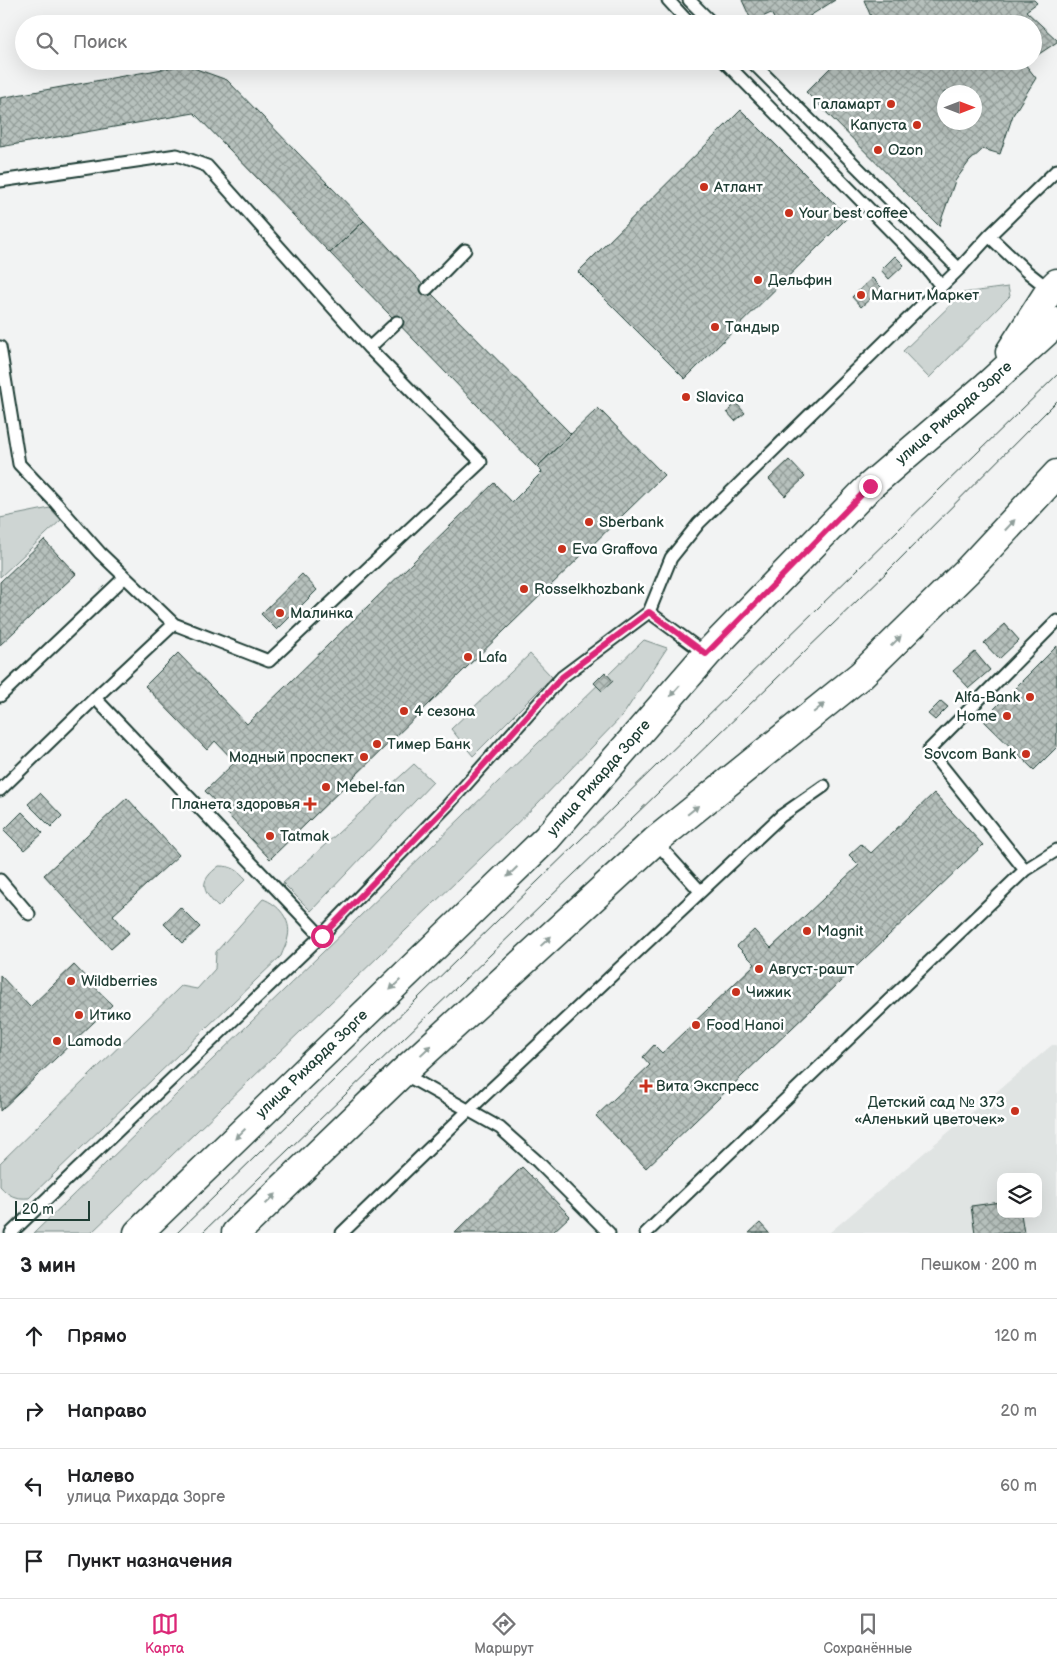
<!DOCTYPE html>
<html lang="ru">
<head>
<meta charset="utf-8">
<style>
	body { margin:0; font-family:"Balsamiq Sans",sans-serif; background:#f6f6f6; color:#202124 }
	.controls { position:absolute; right:15px; bottom:15px; display:grid; overflow:hidden; border-radius:10px; box-shadow:0 5px 20px #0002 }
	.controls button { width:45px; height:45px; display:grid; place-items:center; padding:0; border:0; border-bottom:1px solid #e0e0e0; background:#fff; color:#202124; font:25px sans-serif }
	.compass { position:absolute; left:937px; top:85px; width:45px; height:45px; border-radius:50%; background:#fff; box-shadow:0 5px 20px #0002; rotate:90deg }
	.scale { position:absolute; left:15px; bottom:12px; width:75px; box-sizing:border-box; padding-left:5px; border:2px solid #1f3d34; border-top:0; font-size:14px; line-height:18px; white-space:nowrap; color:#1f3d34; -webkit-text-stroke:4px #fff; paint-order:stroke }
	.stop { position:absolute; width:15px; height:15px; margin:-11px; border:4px solid #db2777; border-radius:50%; background:#fff }
	.stop.end { background:#db2777; border-color:#fff; box-shadow:0 1px 5px #0008 }
	.list { margin:0; padding:0; list-style:none }
	h2 { display:flex; justify-content:space-between; align-items:center; height:65px; margin:0; padding:0 20px; font-size:21px }
	h2 small { font-size:16px; font-weight:400; color:#757577 }
	.list li { display:grid; grid-template-columns:32px 1fr auto; gap:15px; align-items:center; box-sizing:border-box; height:75px; padding:0 20px; border-top:1px solid #e0e0e0 }
	.list b { display:block; font-size:19px; white-space:nowrap }
	.list p { margin:0; font-size:16px; white-space:nowrap; color:#757577 }
	.list em { font-size:16px; font-style:normal; color:#757577 }
	.icon { flex:none; width:28px; height:28px; fill:none; stroke:currentColor; stroke-width:2; stroke-linecap:round; stroke-linejoin:round }
	.map { position:relative; flex:none; width:1057px; height:1233px; overflow:hidden }
	.search { position:absolute; background:#fff; box-shadow:0 5px 20px #0002; left:15px; right:15px; top:15px; height:55px; display:flex; align-items:center; gap:12px; box-sizing:border-box; padding:0 18px; border-radius:28px; color:#757577; font-size:19px }
	.sheet { height:365px; background:#fff }
	nav { display:flex; justify-content:space-around; align-items:center; box-sizing:border-box; height:70px; border-top:1px solid #e0e0e0; background:#fff; font-size:14px; color:#757577 }
	nav a { display:grid; justify-items:center; gap:2px }
	nav .on { color:#db2777 }
	.map>svg:first-child { display:block }
	.built { fill:#e0e4e3; fill-rule:evenodd }
	.green { fill:#ced5d3; stroke:#768984 }
	.building { fill:url(#building-cross-hatch); stroke:#1f3d34; fill-rule:evenodd }
	.lines { fill:none; stroke-linecap:round; stroke-linejoin:round }
	.service-casing { stroke:#1f3d34; stroke-width:15 }
	.secondary-casing { stroke:#1f3d34; stroke-width:31 }
	.service { stroke:#fff; stroke-width:11 }
	.secondary { stroke:#fff; stroke-width:28 }
	.tram { stroke:#1f3d34; stroke-width:1 }
	.oneway { fill:#8f9e9a }
	.route { stroke:#db2777; stroke-width:6 }
	.poi-dot { fill:#c8321e; stroke:#fff; stroke-width:2 }
	.labels { text-anchor:middle; dominant-baseline:central; stroke-width:5; stroke-linejoin:round; paint-order:stroke }
	.poi-label { font-size:15px; fill:#1f3d34; stroke:#fff; text-anchor:start }
	.street-label { font-size:15px; fill:#1f3d34; stroke:#fff }
</style>
</head>
<body>
<div class="map">
<svg width="1057" height="1233" viewBox="0 0 1057 1233">
	<defs>
		<pattern id="building-cross-hatch" width="8" height="8" patternUnits="userSpaceOnUse" patternTransform="scale(1.25)"><rect width="8" height="8" fill="#b7c1bd"/><path d="M0 0l8 8M0 8l8-8" fill="none" stroke="#949e9a"/></pattern>
	</defs>
	<rect width="100%" height="100%" fill="#f2f3f3"/>
	<filter id="ink" filterUnits="userSpaceOnUse"><feTurbulence type="fractalNoise" baseFrequency=".02" numOctaves="2"/><feDisplacementMap in="SourceGraphic" scale="10" xChannelSelector="R" yChannelSelector="G"/><feConvolveMatrix kernelMatrix="1 2 1 2 8 2 1 2 1" color-interpolation-filters="sRGB"/></filter>
	<g filter="url(#ink)">
		<path class="built" d="M1052,1045H1057V1233H829ZM1001,1177H1038V1214H1001Z"/>
		<path class="green" d="M1008,287L1010,296L929,378L903,351L963,293Z
			M50,508L61,520L0,577V518Z
			M644,640L667,648L623,715L537,804L91,1233H34Z
			M530,654L552,677L473,756L451,729Z
			M414,764L433,782L311,911L283,883Z
			M219,866C232,866 238,870 246,879L218,907C201,890 199,881 219,866Z
			M263,899C278,904 292,920 288,937C287,944 283,950 281,956L29,1198C15,1199 9,1196 0,1186V1163L181,986L197,989L215,969L216,952Z"/>
		<path class="building" d="M742,0H835L797,24H777L771,13L752,22Z
			M864,0H1034L1037,3L1026,11L1057,40V42L1033,58V24H874Z
			M837,61H1029L1025,64L1036,78L1013,115L1000,154L983,149L969,162L955,181L939,226L806,92ZM944,92H974V122H944Z
			M185,65L227,80L364,221L330,253L194,113L0,147V98Z
			M741,110L848,217L685,379L578,272Z
			M364,221L427,289L571,434L537,467L330,253Z
			M895,256L904,265L889,279L881,270Z
			M872,278L882,288L861,307L852,297Z
			M736,403L745,413L735,421L727,412Z
			M598,408L664,475L270,859L205,791L235,762L215,741L207,750L145,686L178,653L247,724L494,483L512,502L542,472L537,467Z
			M789,460L805,477L785,496L769,479Z
			M44,540L76,574L0,645V582Z
			M302,574L317,590L277,630L261,614Z
			M1005,624L1019,640L999,659L984,643Z
			M1057,646V747L1034,770L983,720Z
			M975,652L990,670L969,688L953,671Z
			M605,672L613,681L602,691L594,683Z
			M941,701L948,707L935,720L928,714Z
			M40,793L62,816L51,827L28,804Z
			M934,793L983,845L646,1168L596,1116L650,1065L643,1057L654,1045L662,1053L755,964L737,946L754,930L771,948L859,865L849,855L861,844L871,853Z
			M127,798L179,855L113,915L129,933L111,949L44,875Z
			M22,812L43,833L24,850L4,830Z
			M180,907L200,927L183,943L164,924Z
			M74,965L112,1005L0,1111V975L30,1007Z
			M522,1167L570,1216L552,1233H455Z
			M1001,1202V1214H1021L1024,1233H975L971,1206Z
			M760,1223L769,1233H749Z"/>
		<g class="lines">
			<g class="service-casing">
				<path id="service" d="M668,0L690,24
					M689,0L713,24
					M724,61L926,267L941,286
					M751,61L959,269
					M0,181L177,155L207,166L369,348L481,462L269,661L174,624L100,553L56,503L19,464L0,347
					M427,289L465,250
					M1050,290L1026,271L989,236L1057,170
					M369,348L397,322
					M649,612L706,654
					M0,696L125,577
					M95,698L321,936
					M0,790L95,698L174,624
					M655,841L700,891
					M1025,870L929,750L1057,621
					M0,880L29,914
					M402,1073L500,1128L538,1162L609,1233
					M11,1233L321,936L447,806L562,677L649,612L671,558L699,523L959,269L989,236
					M342,1233L469,1110L781,816L824,786
					M646,1233L1025,870L1057,850"/>
			</g>
			<g class="secondary-casing">
				<path id="secondary" d="M1010,352L1050,290L1057,283
					M138,1233L547,838L707,654L870,486L990,383L1057,322
					M236,1233L402,1073L655,841L861,675L967,571L1057,474"/>
			</g>
			<use href="#service" class="service"/>
			<use href="#secondary" class="secondary"/>
			<path class="tram" d="M177,1233L1057,375
				M202,1233L888,571L1057,401"/>
		</g>
		<defs><path id="oneway-solid" d="M-6-.8H1V-3.2L6.5 0L1 3.2V.8H-6Z" transform="scale(1.25)"/></defs>
		<g class="oneway">
			<use href="#oneway-solid" transform="translate(1010 525) rotate(-47)"/>
			<use href="#oneway-solid" transform="translate(896 641) rotate(-45)"/>
			<use href="#oneway-solid" transform="translate(675 691) rotate(131)"/>
			<use href="#oneway-solid" transform="translate(819 708) rotate(-39)"/>
			<use href="#oneway-solid" transform="translate(693 810) rotate(-39)"/>
			<use href="#oneway-solid" transform="translate(512 872) rotate(136)"/>
			<use href="#oneway-solid" transform="translate(546 941) rotate(-43)"/>
			<use href="#oneway-solid" transform="translate(395 985) rotate(136)"/>
			<use href="#oneway-solid" transform="translate(426 1050) rotate(-43)"/>
			<use href="#oneway-solid" transform="translate(240 1134) rotate(136)"/>
			<use href="#oneway-solid" transform="translate(271 1199) rotate(-44)"/>
		</g>
	</g>
	<g class="lines" filter="url(#ink)">
		<path class="route" d="M322,936L447,806L562,677L649,612L706,654L870,486"/>
	</g>
	<g class="poi-dot">
		<circle cx="891" cy="104" r="5"/>
		<circle cx="917" cy="125" r="5"/>
		<circle cx="878" cy="150" r="5"/>
		<circle cx="704" cy="187" r="5"/>
		<circle cx="789" cy="213" r="5"/>
		<circle cx="758" cy="280" r="5"/>
		<circle cx="861" cy="295" r="5"/>
		<circle cx="715" cy="327" r="5"/>
		<circle cx="686" cy="397" r="5"/>
		<circle cx="589" cy="522" r="5"/>
		<circle cx="562" cy="549" r="5"/>
		<circle cx="524" cy="589" r="5"/>
		<circle cx="280" cy="613" r="5"/>
		<circle cx="468" cy="657" r="5"/>
		<circle cx="1030" cy="697" r="5"/>
		<circle cx="404" cy="711" r="5"/>
		<circle cx="1007" cy="716" r="5"/>
		<circle cx="377" cy="744" r="5"/>
		<circle cx="1026" cy="754" r="5"/>
		<circle cx="364" cy="757" r="5"/>
		<circle cx="326" cy="787" r="5"/>
		<path d="M307.5 796.5h5v5h5v5h-5v5h-5v-5h-5v-5h5z"/>
		<circle cx="270" cy="836" r="5"/>
		<circle cx="807" cy="931" r="5"/>
		<circle cx="759" cy="969" r="5"/>
		<circle cx="71" cy="981" r="5"/>
		<circle cx="736" cy="992" r="5"/>
		<circle cx="79" cy="1015" r="5"/>
		<circle cx="696" cy="1025" r="5"/>
		<circle cx="57" cy="1041" r="5"/>
		<path d="M643.5 1078.5h5v5h5v5h-5v5h-5v-5h-5v-5h5z"/>
		<circle cx="1015" cy="1111" r="5"/>
	</g>
	<g class="labels">
		<g class="poi-label">
			<text x="881" y="104" text-anchor="end">Галамарт</text>
			<text x="907" y="125" text-anchor="end">Капуста</text>
			<text x="888" y="150">Ozon</text>
			<text x="714" y="187">Атлант</text>
			<text x="799" y="213">Your best coffee</text>
			<text x="768" y="280">Дельфин</text>
			<text x="871" y="295">Магнит Маркет</text>
			<text x="725" y="327">Тандыр</text>
			<text x="696" y="397">Slavica</text>
			<text x="599" y="522">Sberbank</text>
			<text x="572" y="549">Eva Graffova</text>
			<text x="534" y="589">Rosselkhozbank</text>
			<text x="290" y="613">Малинка</text>
			<text x="478" y="657">Lafa</text>
			<text x="1020" y="697" text-anchor="end">Alfa-Bank</text>
			<text x="414" y="711">4 сезона</text>
			<text x="997" y="716" text-anchor="end">Home</text>
			<text x="387" y="744">Тимер Банк</text>
			<text x="1016" y="754" text-anchor="end">Sovcom Bank</text>
			<text x="354" y="757" text-anchor="end">Модный проспект</text>
			<text x="336" y="787">Mebel-fan</text>
			<text x="300" y="804" text-anchor="end">Планета здоровья</text>
			<text x="280" y="836">Tatmak</text>
			<text x="817" y="931">Magnit</text>
			<text x="769" y="969">Август-рашт</text>
			<text x="81" y="981">Wildberries</text>
			<text x="746" y="992">Чижик</text>
			<text x="89" y="1015">Итико</text>
			<text x="706" y="1025">Food Hanoi</text>
			<text x="67" y="1041">Lamoda</text>
			<text x="656" y="1086">Вита Экспресс</text>
			<text x="1005" y="1102" text-anchor="end">Детский сад № 373<tspan x="1005" dy="17">«Аленький цветочек»</tspan></text>
		</g>
		<g class="street-label">
			<text transform="translate(954 413) rotate(-41)">улица Рихарда Зорге</text>
			<text transform="translate(599 778) rotate(-49)">улица Рихарда Зорге</text>
			<text transform="translate(312 1064) rotate(-44)">улица Рихарда Зорге</text>
		</g>
	</g>
</svg>
<div class="controls">
<button><svg class="icon" aria-label="layers" viewBox="0 0 24 24"><path d="M12 4l9 5-9 5-9-5zM3 14l9 5 9-5"/></svg></button>
</div>
<svg class="compass" viewBox="-18 -18 36 36"><path d="M0-13l5 13h-10z" fill="#e53935"/><path d="M0 13l5-13h-10z" fill="#757577"/></svg>
<div class="scale">20 m</div>
<div class="stop" style="left:322px;top:936px"></div>
<div class="stop end" style="left:870px;top:486px"></div>
<div class="search"><svg class="icon" aria-label="search" viewBox="0 0 24 24"><circle cx="10" cy="10" r="6"/><path d="M15 15l6 6"/></svg>Поиск</div>
</div>
<section class="sheet">
<h2>3 мин<small>Пешком · 200 m</small></h2>
<ul class="list">
<li><svg class="icon" aria-label="ahead" viewBox="0 0 24 24"><path d="M12 20V5M6 11l6-6 6 6"/></svg><div><b>Прямо</b></div><em>120 m</em></li>
<li><svg class="icon" aria-label="right" viewBox="0 0 24 24"><path d="M7 20v-9h11M14 6l5 5-5 5"/></svg><div><b>Направо</b></div><em>20 m</em></li>
<li><svg class="icon" aria-label="left" viewBox="0 0 24 24"><path d="M17 20v-9H6M10 6l-5 5 5 5"/></svg><div><b>Налево</b><p>улица Рихарда Зорге</p></div><em>60 m</em></li>
<li><svg class="icon" aria-label="arrive" viewBox="0 0 24 24"><path d="M6 21V4h12l-3 4 3 4H6"/></svg><div><b>Пункт назначения</b></div></li>
</ul>
</section>
<nav>
<a class="on"><svg class="icon" aria-label="map" viewBox="0 0 24 24"><path d="M3 6l6-2 6 2 6-2v14l-6 2-6-2-6 2zM9 4v14M15 6v14"/></svg>Карта</a>
<a><svg class="icon" aria-label="directions" viewBox="0 0 24 24"><path d="M12 3l9 9-9 9-9-9zM9 14v-3h6M13 9l2 2-2 2"/></svg>Маршрут</a>
<a><svg class="icon" aria-label="saved" viewBox="0 0 24 24"><path d="M7 4h10v16l-5-4-5 4z"/></svg>Сохранённые</a>
</nav>
</body>
</html>
